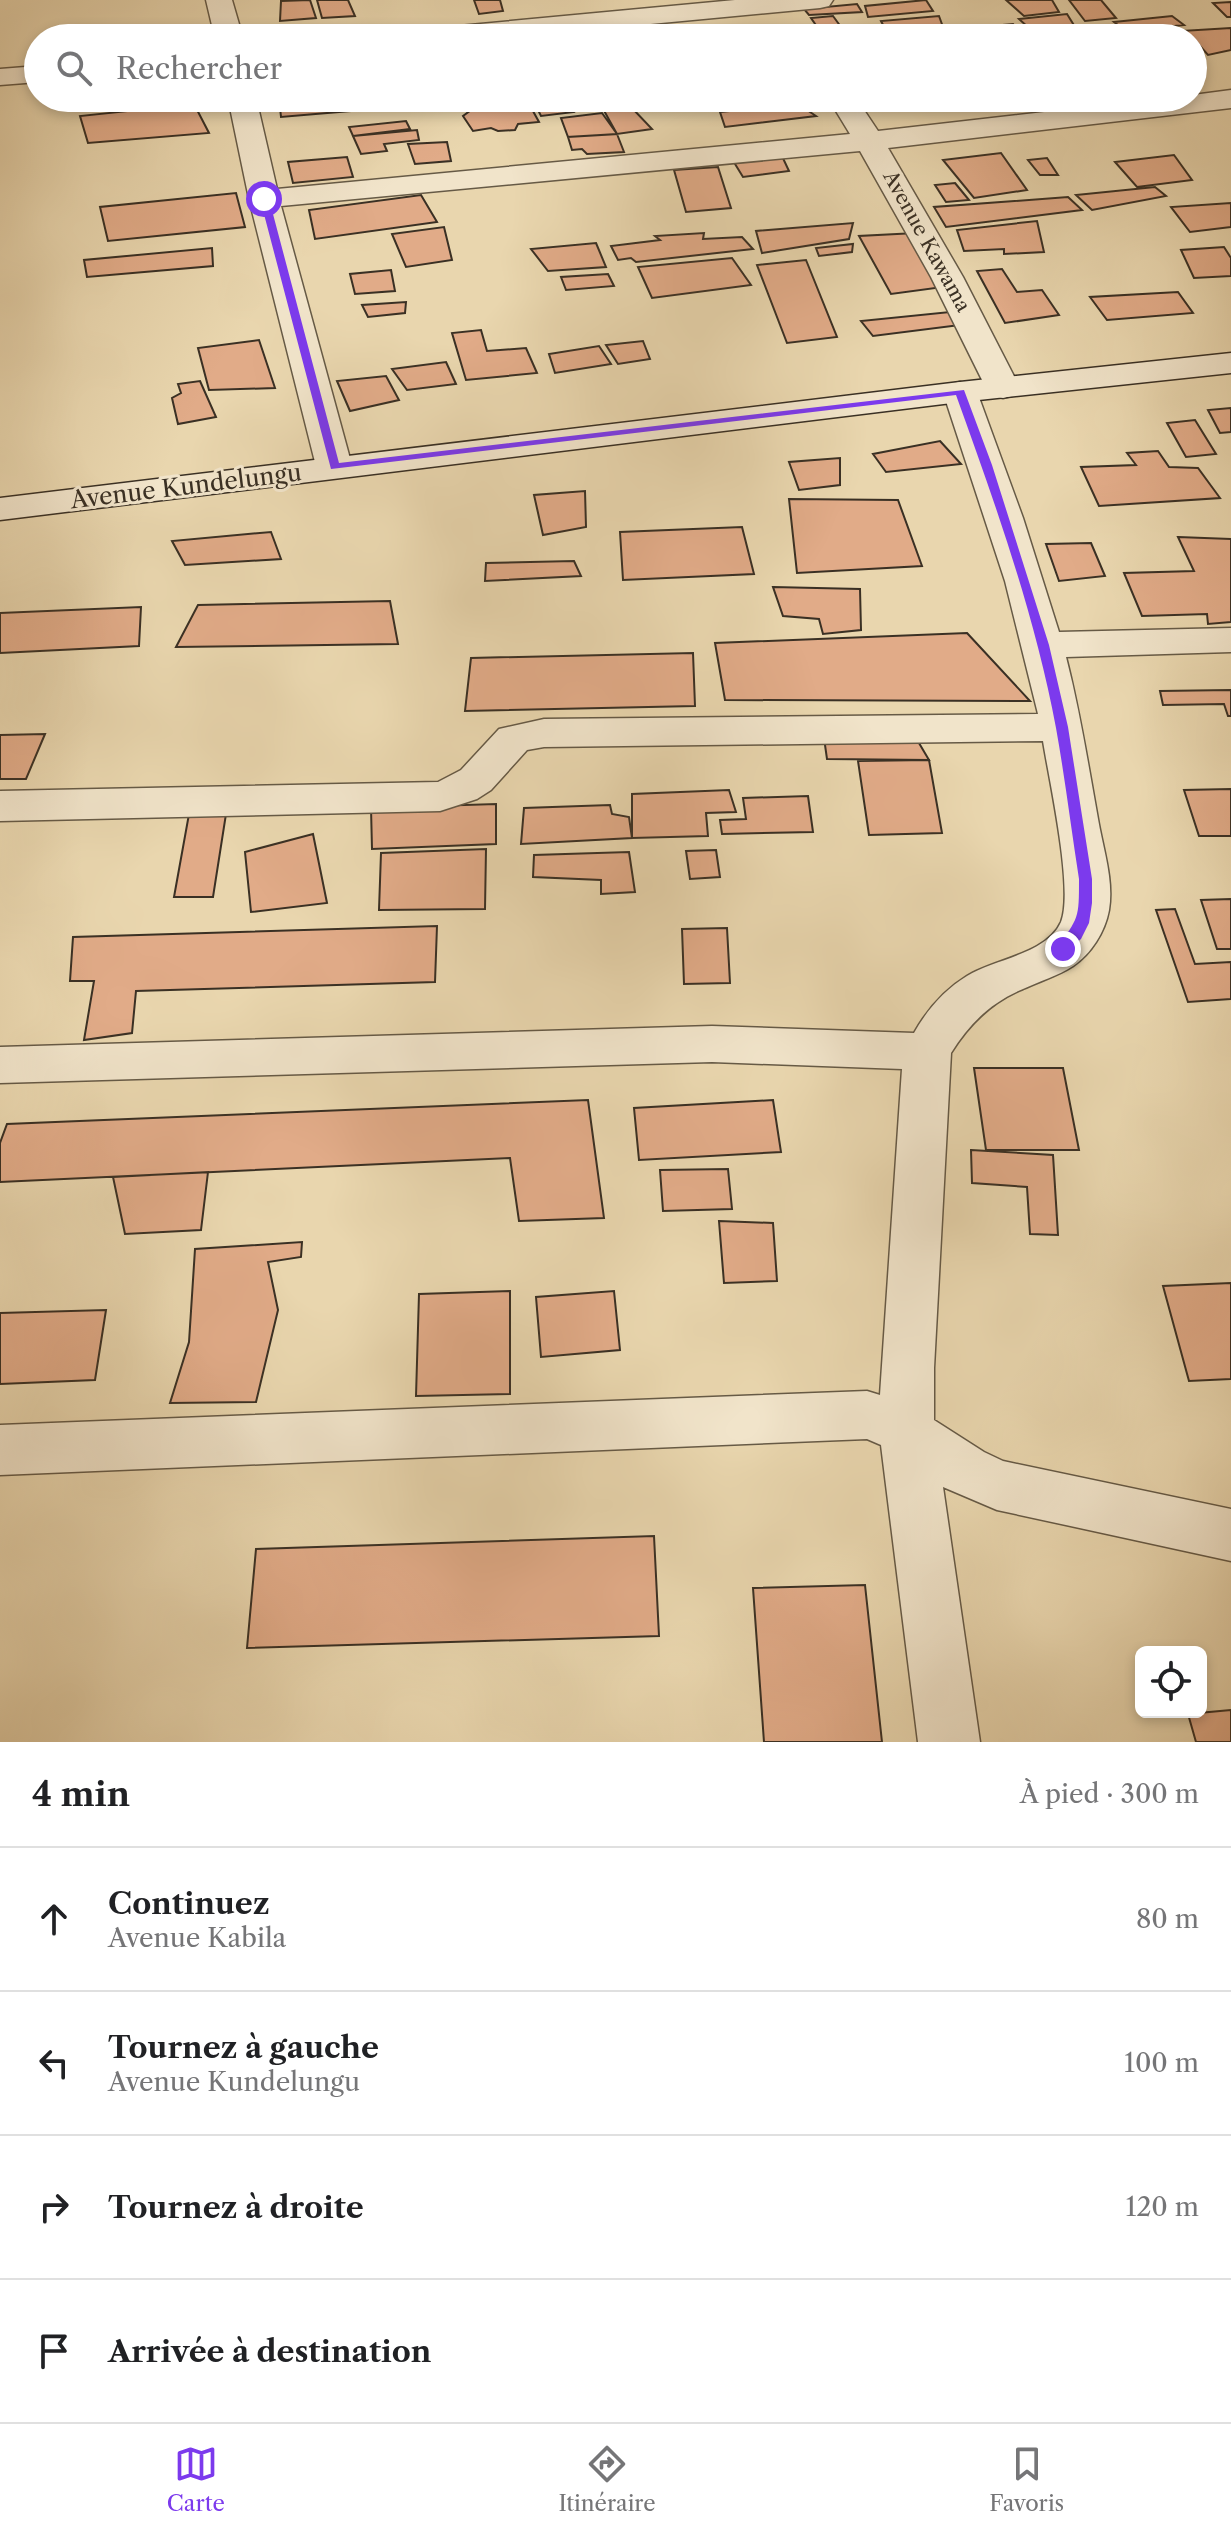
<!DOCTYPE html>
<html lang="fr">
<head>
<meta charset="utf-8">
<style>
	body { margin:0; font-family:"Libre Caslon Text",serif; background:#f6f6f6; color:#202124 }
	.controls { position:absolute; right:24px; bottom:24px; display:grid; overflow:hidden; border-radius:12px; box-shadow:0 4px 12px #0003 }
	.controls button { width:72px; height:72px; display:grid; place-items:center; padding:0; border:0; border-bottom:2px solid #e0e0e0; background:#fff; color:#202124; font:40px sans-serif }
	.stop { position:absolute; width:24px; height:24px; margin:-18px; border:6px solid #7c3aed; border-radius:50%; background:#fff }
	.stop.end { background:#7c3aed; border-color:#fff; box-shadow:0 2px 8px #0008 }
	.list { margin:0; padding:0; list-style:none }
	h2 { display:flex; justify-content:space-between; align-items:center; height:104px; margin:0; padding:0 32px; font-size:34px }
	h2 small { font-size:26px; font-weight:400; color:#757577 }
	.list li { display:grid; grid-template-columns:52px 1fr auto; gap:24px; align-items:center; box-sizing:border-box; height:144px; padding:0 32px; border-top:2px solid #e0e0e0 }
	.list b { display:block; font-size:30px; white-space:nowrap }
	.list p { margin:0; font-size:26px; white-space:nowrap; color:#757577 }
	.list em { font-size:26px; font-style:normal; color:#757577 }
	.icon { flex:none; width:44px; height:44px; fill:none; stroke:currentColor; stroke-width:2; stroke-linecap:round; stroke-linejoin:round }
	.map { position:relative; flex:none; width:1231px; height:1742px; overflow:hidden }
	.search { position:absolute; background:#fff; box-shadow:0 4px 12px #0003; left:24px; right:24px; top:24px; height:88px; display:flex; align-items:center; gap:20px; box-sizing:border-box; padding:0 28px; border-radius:44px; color:#757577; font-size:30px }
	.sheet { height:680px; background:#fff }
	nav { display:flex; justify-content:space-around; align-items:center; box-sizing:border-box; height:112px; border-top:2px solid #e0e0e0; background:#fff; font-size:22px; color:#757577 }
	nav a { display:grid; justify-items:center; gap:4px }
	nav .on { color:#7c3aed }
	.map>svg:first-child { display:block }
	.building { fill:#e1ab88; stroke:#3a3024; stroke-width:2 }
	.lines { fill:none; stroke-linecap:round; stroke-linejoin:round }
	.street-casing { stroke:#665a46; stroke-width:3 }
	.secondary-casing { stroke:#3a3024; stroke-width:3 }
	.street { fill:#f1e4ca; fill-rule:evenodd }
	.secondary { fill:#f1e4ca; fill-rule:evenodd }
	.route { fill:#7c3aed }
	.labels { text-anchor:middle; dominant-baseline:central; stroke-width:6; stroke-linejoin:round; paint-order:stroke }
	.far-street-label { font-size:20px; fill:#3a3024; stroke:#f1e4ca }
	.street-label { font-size:24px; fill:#3a3024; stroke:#f1e4ca }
</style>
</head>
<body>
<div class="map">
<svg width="1231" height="1742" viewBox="0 0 1231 1742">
	<rect width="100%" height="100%" fill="#e9d6ae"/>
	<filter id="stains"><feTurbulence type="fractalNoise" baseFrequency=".0025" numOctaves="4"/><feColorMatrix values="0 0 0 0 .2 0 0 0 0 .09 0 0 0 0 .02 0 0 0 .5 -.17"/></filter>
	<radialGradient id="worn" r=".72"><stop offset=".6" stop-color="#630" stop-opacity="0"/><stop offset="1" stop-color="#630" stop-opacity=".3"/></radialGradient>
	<path class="building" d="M310,0L316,18L280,21L281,1Z
		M317,0H348L355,16L322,18Z
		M474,0H500L503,11L479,14Z
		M926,0L933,11L868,17L865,6Z
		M1006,0H1052L1059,12L1024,16Z
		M1069,0H1101L1116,18L1085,21Z
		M1231,2V17H1227L1213,3Z
		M857,4L862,12L809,15L804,9Z
		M1067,14L1080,35L1040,38L1019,19Z
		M833,16L849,38H825L811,18Z
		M939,16L947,38H890L881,21Z
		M1172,16L1184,25L1126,31L1114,22Z
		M1013,24L1026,38H975L967,28Z
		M1231,28V50L1208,55L1193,38L1181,31Z
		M579,32L583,38H505Z
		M279,98H347L350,111L281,117Z
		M354,98H371L374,108L356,110Z
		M449,98H510L451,103Z
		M532,98H568L574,112L541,116Z
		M528,102L539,122L518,124L515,130L498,131L491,128L473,131L463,116L478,105Z
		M194,104L209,133L88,143L80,116Z
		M798,104L816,116L725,127L720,112Z
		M618,105L622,109H633L652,129L617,134L602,107Z
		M602,113L617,134L568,137L561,118Z
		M406,121L410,129L353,136L349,127Z
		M417,130L419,140L384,144L387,151L361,154L353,136Z
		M617,134L624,152L587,154L582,149L572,150L568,137Z
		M447,142L451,161L415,164L408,144Z
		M1001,153L1027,190L974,198L943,160Z
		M781,154L789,171L743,177L732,159Z
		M1174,155L1192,180L1137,187L1115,162Z
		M347,157L353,177L293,183L288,162Z
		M1047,158L1058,175H1040L1028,160Z
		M718,167L731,208L686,212L674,170Z
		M955,183L969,200L946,202L935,185Z
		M1155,187L1166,196L1092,210L1076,195Z
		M236,193L245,227L108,241L100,207Z
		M421,195L437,222L315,239L309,210Z
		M1068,197L1082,210L946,227L934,207Z
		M1231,203V227L1190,232L1171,207Z
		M1037,221L1044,252L1004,254V249L964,251L957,230Z
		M853,223L849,239L762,253L756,231Z
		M444,227L452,260L406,267L392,234Z
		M704,233L703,239L742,237L753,249L636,262L631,258L618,260L611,246L660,240L655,236Z
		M916,233L943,287L891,294L859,236Z
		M596,243L606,267L548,271L531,249Z
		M853,244L852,252L819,256L816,248Z
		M1224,247L1231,258V276L1194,278L1181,250Z
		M212,248L213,266L87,277L84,260Z
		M732,258L751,285L652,298L638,267Z
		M806,260L837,337L787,343L757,265Z
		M1002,269L1017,292L1042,290L1059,315L1005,323L977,271Z
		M391,270L395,291L355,294L350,274Z
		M608,274L614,286L566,290L561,277Z
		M1178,292L1193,313L1107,320L1090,297Z
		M406,302L405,313L368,317L362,305Z
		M950,312L960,325L873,336L861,321Z
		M481,330L487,351L526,348L537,373L466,380L452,333Z
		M259,340L275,388L209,390L198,348Z
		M643,341L650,359L618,364L606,345Z
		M599,346L611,364L555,373L549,354Z
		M446,362L456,384L407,390L392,369Z
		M386,376L399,400L350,411L337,381Z
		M200,381L216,417L178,424L172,398L181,393L178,384Z
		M1231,408V432L1220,433L1208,410Z
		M1195,420L1216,454L1186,457L1167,423Z
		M940,441L961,464L886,472L873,454Z
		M1158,451L1169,467L1198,468L1220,498L1099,506L1081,467L1136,465L1127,453Z
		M840,458V485L799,490L789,462Z
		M585,491L586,527L543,535L534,495Z
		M789,499L898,500L922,566L797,573Z
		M742,527L754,574L623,580L620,532Z
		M271,532L281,559L185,565L172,541Z
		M1178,537L1231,539V622L1208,624L1207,614L1142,616L1124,573L1194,571Z
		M1091,543L1105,576L1059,581L1046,544Z
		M574,561L581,576L485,581L486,563Z
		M773,587L860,589L861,630L823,634L819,619L783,616Z
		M390,601L398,644L176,647L198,605Z
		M141,607L139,646L0,653V613Z
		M967,633L1030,701L725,700L715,643Z
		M693,653L695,706L465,711L471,658Z
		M1231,690V716H1228L1224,704L1163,705L1160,691Z
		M45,734L26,779H0V735Z
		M824,738H916L929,760L827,759Z
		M929,760L942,833L869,835L858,761Z
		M1231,789V836H1199L1184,790Z
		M729,790L736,812L706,813L708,836L632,838V794Z
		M808,796L813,832L722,834L720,820L746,819L743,798Z
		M496,804V844L372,849L371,808Z
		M610,805L612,814L629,817L632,838L521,844L524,808Z
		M189,814H226L213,897H174Z
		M313,834L327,903L251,912L245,852Z
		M486,849L485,909L379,910L381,853Z
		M716,850L720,877L690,879L686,851Z
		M629,852L635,892L601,894V880L533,877L534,855Z
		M1231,899V949H1217L1201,900Z
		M1175,909L1195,964L1231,962V999L1188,1002L1156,910Z
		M437,926L435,982L136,991L132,1033L84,1040L94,981H70L73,937Z
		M727,928L730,983L684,984L682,929Z
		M974,1068H1063L1079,1150H986Z
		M588,1100L604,1218L519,1221L510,1158L0,1182V1143L7,1124Z
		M773,1100L781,1152L639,1160L634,1108Z
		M971,1150L1053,1155L1058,1235L1030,1234L1027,1187L972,1183Z
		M728,1169L732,1209L663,1211L660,1170Z
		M208,1172L201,1230L125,1234L113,1177Z
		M719,1221L773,1223L777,1281L724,1283Z
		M302,1242L301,1257L268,1262L278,1310L256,1402L170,1403L189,1342L195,1249Z
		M1231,1283V1379L1189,1381L1163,1286Z
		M510,1291V1394L416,1396L419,1294Z
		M614,1291L620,1350L541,1357L536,1297Z
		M106,1310L95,1380L0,1384V1313Z
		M654,1536L659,1636L247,1648L256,1549Z
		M865,1585L882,1742H764L753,1588Z
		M1231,1710V1742H1196L1188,1714Z"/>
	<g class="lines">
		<g class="street-casing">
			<path id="street" d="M206,0H232L243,38H215Z
				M735,0H833L829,6L820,8L503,38H402L406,32L416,30Z
				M38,66V82L0,85V69Z
				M1231,90V108L888,148L963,277L1020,388L1015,395L1003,398L991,395L986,388L931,277L860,151L281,206L352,466L347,474L334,477L321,474L316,466L249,199L228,98H256L277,189L850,134L828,98H856L878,131L1166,98H1193V95Z
				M960,382L972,385L977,392L1023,518L1059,632L1231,628V652L1066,657C1080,711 1088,764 1098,819C1103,849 1114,880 1109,910C1105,932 1091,954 1073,966C1058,976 1040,981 1023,989C991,1002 969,1024 951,1053L934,1368V1420L984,1452L1003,1461L1231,1509V1561L997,1510L943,1487L980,1742H918L881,1445L867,1439L0,1475V1425L867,1391L880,1395L902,1069L712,1062L0,1083V1047L712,1026L914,1033C927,1010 944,990 967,976C994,959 1047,954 1061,922C1074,890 1049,779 1043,741L544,747L527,750L491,790L477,799L440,811L0,821V791L438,782L461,770L499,729L544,719L1038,714L1005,581L943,392L948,385Z"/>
		</g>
		<g class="secondary-casing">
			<path id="secondary" d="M1231,353V373L960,402L0,520V498L960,382Z"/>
		</g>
		<use href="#street" class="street"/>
		<use href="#secondary" class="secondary"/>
	</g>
	<path class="route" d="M264,197L269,199L339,463L964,390L992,465L1049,645L1068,727L1092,879V903L1089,923L1081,939L1063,954L1056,949C1079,917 1079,919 1079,879C1071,828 1065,778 1056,728C1035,615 995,503 956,395L331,469L260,199Z"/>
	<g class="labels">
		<g class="far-street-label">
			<text transform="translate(927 241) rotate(61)">Avenue Kawama</text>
		</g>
		<g class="street-label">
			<text transform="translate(186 486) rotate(-7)">Avenue Kundelungu</text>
		</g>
	</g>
	<rect width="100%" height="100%" filter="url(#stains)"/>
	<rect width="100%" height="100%" fill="url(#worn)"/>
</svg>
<div class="controls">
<button><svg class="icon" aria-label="locate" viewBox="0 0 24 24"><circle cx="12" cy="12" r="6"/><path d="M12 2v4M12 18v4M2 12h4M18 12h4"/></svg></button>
</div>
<div class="stop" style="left:264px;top:199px"></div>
<div class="stop end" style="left:1063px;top:949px"></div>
<div class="search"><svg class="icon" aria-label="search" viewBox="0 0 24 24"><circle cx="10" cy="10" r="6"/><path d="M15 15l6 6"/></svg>Rechercher</div>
</div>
<section class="sheet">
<h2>4 min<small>À pied · 300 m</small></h2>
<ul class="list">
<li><svg class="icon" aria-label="ahead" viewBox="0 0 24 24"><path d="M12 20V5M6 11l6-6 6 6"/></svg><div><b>Continuez</b><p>Avenue Kabila</p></div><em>80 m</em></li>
<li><svg class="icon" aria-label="left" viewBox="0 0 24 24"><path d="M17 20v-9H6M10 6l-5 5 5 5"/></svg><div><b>Tournez à gauche</b><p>Avenue Kundelungu</p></div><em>100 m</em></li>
<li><svg class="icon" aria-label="right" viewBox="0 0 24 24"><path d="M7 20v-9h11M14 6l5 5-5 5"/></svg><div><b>Tournez à droite</b></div><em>120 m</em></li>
<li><svg class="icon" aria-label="arrive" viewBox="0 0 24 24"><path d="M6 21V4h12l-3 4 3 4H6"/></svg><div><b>Arrivée à destination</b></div></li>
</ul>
</section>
<nav>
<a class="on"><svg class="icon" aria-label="map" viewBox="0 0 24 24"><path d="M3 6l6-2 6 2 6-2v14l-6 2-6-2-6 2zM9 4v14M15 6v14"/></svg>Carte</a>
<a><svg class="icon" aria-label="directions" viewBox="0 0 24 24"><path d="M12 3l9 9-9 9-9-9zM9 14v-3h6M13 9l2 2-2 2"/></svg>Itinéraire</a>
<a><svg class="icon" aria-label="saved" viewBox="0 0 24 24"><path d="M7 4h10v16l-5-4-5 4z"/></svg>Favoris</a>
</nav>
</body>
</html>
